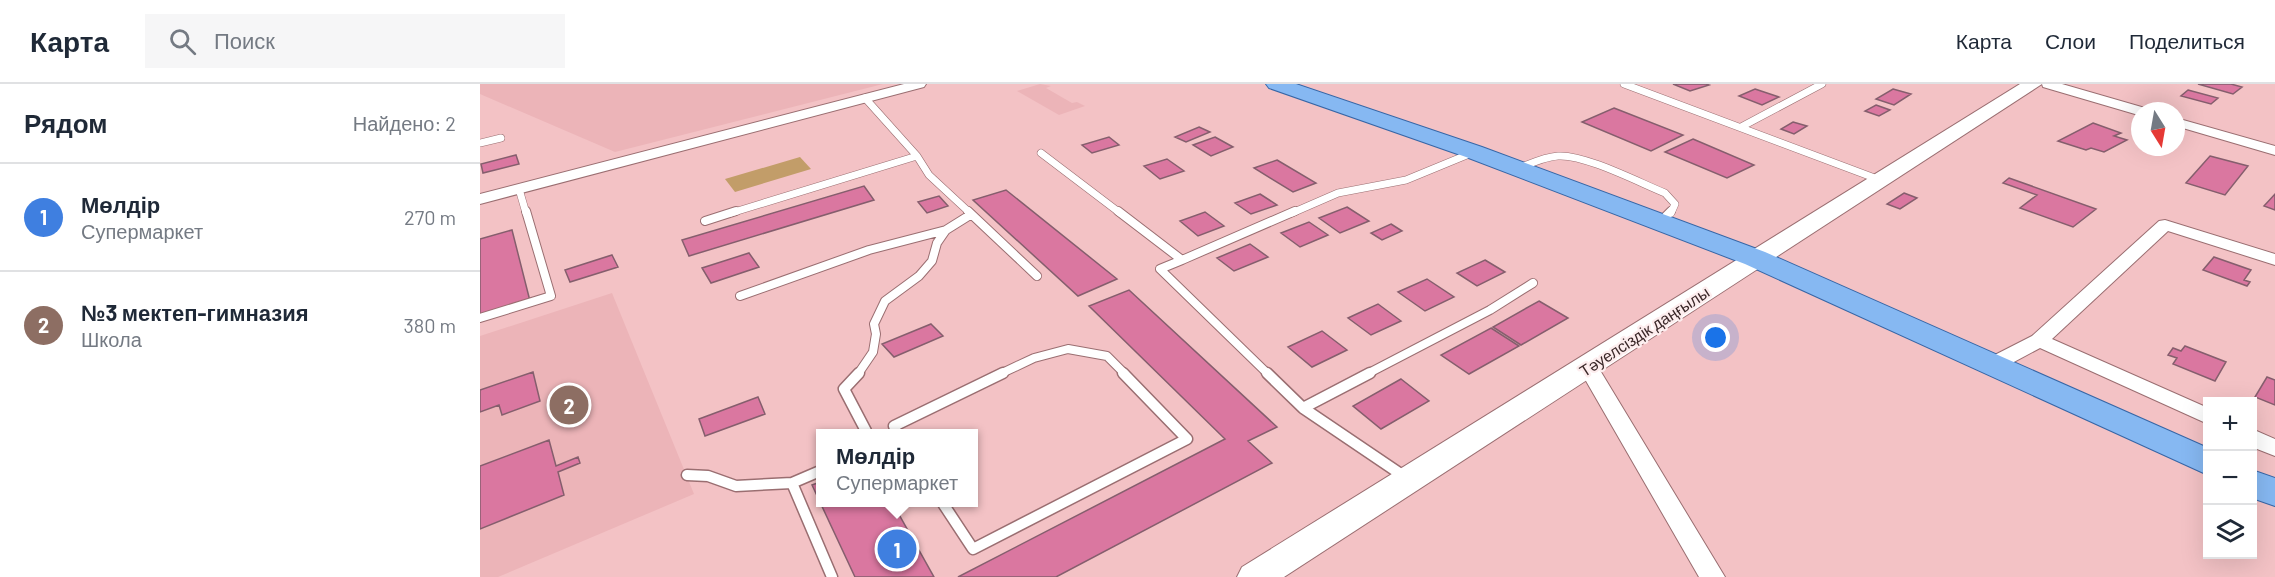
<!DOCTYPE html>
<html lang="ru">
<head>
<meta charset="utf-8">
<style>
	body { margin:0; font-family:Barlow,sans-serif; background:#f6f6f7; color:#1f2937 }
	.controls { position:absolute; right:18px; bottom:18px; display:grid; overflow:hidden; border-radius:0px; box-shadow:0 6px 24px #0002 }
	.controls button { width:54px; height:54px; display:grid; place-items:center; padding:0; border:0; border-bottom:2px solid #e0e1e3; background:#fff; color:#1f2937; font:30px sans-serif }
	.compass { position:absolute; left:1651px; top:18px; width:54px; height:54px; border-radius:50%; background:#fff; box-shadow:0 6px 24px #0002; rotate:169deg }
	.you { position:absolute; left:1236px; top:254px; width:21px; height:21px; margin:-15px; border:4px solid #fff; border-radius:50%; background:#1a73e8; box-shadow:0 0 0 9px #1a73e833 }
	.badge { display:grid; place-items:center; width:39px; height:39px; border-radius:50%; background:#2563eb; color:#fff; font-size:20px; font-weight:700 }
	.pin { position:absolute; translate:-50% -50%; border:3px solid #fff; box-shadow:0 2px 6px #0006 }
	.popup { position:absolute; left:336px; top:345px; width:162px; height:78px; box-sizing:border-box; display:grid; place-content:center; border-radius:0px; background:#fff; filter:drop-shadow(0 2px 4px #0005); font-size:20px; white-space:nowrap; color:#747a83 }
	.popup b { font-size:22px; color:#1f2937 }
	.popup::after { content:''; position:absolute; left:50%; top:100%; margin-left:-12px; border:12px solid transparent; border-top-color:#fff }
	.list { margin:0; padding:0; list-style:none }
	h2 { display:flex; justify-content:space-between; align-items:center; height:78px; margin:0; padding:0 24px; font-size:26px }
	h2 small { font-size:20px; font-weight:400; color:#747a83 }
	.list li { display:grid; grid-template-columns:39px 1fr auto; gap:18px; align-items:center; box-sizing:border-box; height:108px; padding:0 24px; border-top:2px solid #e0e1e3 }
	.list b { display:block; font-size:22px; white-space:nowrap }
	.list p { margin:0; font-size:20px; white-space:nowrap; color:#747a83 }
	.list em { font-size:20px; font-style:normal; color:#747a83 }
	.icon { flex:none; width:33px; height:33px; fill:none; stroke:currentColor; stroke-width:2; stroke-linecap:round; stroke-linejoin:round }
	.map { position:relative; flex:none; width:1795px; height:493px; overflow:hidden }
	header { display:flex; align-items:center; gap:36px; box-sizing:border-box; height:84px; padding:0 30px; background:#fff; border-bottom:2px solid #e0e1e3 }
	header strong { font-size:28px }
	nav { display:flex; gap:33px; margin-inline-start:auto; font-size:21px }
	.search { width:420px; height:54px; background:#f6f6f7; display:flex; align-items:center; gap:15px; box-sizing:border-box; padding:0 21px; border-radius:0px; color:#747a83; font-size:22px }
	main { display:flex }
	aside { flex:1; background:#fff }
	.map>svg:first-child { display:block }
	.built { fill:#ecb4b8 }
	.green { fill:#c29d69 }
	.building { fill:#da77a0; stroke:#855e6d; stroke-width:1.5 }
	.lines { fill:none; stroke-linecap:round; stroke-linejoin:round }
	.lane-far2-casing { stroke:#9a6e71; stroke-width:8 }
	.lane-far1-casing { stroke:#9a6e71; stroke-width:10 }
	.lane-casing { stroke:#9a6e71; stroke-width:13 }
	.street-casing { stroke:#9a6e71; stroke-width:2 }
	.secondary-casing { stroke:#9a6e71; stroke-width:2 }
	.primary-casing { stroke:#3766a6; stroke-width:2 }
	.lane-far2 { stroke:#fff; stroke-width:7 }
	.lane-far1 { stroke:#fff; stroke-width:8 }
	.lane { stroke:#fff; stroke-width:10 }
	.street { fill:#fff; fill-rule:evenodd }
	.secondary { fill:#fff; fill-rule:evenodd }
	.primary { fill:#86b8f2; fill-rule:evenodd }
	.labels { text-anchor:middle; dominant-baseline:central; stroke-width:4.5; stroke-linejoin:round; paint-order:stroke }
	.street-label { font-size:16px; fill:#3a2829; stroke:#fdedee }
</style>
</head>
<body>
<header>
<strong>Карта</strong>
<div class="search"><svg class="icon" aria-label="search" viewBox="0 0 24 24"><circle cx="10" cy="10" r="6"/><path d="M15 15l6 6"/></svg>Поиск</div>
<nav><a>Карта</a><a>Слои</a><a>Поделиться</a></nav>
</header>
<main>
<aside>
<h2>Рядом<small>Найдено: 2</small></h2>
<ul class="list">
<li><span class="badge" style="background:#3f7fe0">1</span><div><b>Мөлдір</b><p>Супермаркет</p></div><em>270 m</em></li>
<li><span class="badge" style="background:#8d6e63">2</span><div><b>№3 мектеп-гимназия</b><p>Школа</p></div><em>380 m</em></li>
</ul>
</aside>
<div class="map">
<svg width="1795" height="493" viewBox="0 0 1795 493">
	<rect width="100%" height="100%" fill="#f3c2c5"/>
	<path class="built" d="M0,0H403L135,68L0,10Z
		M560,0L571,2L566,4L592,19L597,18L605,22L579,31L537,7Z
		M132,209L214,410L18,493H0V252Z"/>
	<path class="green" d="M320,73L331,85L255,108L245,95Z"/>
	<path class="building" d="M1193,0H1226L1229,1L1210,7Z
		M1718,0H1751L1762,3L1753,10Z
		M1275,5L1299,13L1282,21L1259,12Z
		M1413,5L1431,10L1414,21L1396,15Z
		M1708,6L1738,14L1731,20L1701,12Z
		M1396,21L1410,26L1399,32L1385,27Z
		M1134,24L1203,51L1171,67L1102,38Z
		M1313,38L1327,42L1314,50L1301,45Z
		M1613,39L1641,49L1634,52L1647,56L1624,68L1611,64L1606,66L1578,57Z
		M719,43L730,48L706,58L695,53Z
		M629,53L639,61L612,69L602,61Z
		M735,53L753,63L731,72L713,61Z
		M1213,55L1274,81L1247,94L1185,68Z
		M36,71L39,80L3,89L1,80Z
		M1730,72L1768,82L1745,111L1706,99Z
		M687,75L704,87L680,95L664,82Z
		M797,76L836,99L813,108L774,84Z
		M1529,94L1616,125L1593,143L1540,124L1557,111L1523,99Z
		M384,102L394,116L209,172L202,156Z
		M526,106L637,195L598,212L493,116Z
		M1424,109L1437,114L1420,125L1407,120Z
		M780,110L797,121L771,130L755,119Z
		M1795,110V126L1784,122Z
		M459,112L468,122L447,129L438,118Z
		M867,123L889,137L860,149L839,134Z
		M725,128L744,142L718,152L700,137Z
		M829,138L848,151L820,163L801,149Z
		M911,140L922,147L902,156L891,149Z
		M32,146L50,217L0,232V155Z
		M770,160L788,173L754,187L737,174Z
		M269,169L279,183L231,199L222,184Z
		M132,171L138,183L90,198L85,186Z
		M1734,173L1771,186L1764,196L1770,198L1767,202L1723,186Z
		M1005,176L1025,188L997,202L977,189Z
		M947,195L974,213L945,227L918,208Z
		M649,206L797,343L768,357L792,379L576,493H478L745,355L609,222Z
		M1059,217L1088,234L1041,261L1013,243Z
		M898,220L921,237L891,251L868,234Z
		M451,240L463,252L414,273L402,260Z
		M1011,244L1039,262L989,290L961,271Z
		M842,247L867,266L832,283L808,263Z
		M1705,262L1746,278L1735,297L1693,280L1697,274L1688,271L1693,264L1701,267Z
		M53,288L60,317L22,331L19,321L0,328V306Z
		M1787,293L1795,296V321L1775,313Z
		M921,295L949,317L901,345L873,322Z
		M278,313L285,330L225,352L219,335Z
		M69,356L76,382L98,373L100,379L78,388L84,411L0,445V382Z
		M340,398V418H412L454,493H375L332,401Z"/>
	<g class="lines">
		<g class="lane-far2-casing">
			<path id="lane-far2" d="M1144,0L1400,96
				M385,14L437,72L449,91L490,129
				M1261,43L1342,0
				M0,59L21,54
				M561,69L640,129
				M1037,85C1049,80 1064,73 1078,72C1104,70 1158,98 1185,109L1195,120L1191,129
				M39,105L46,129
				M251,129L437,72
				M812,129L858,109L926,96L994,68"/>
		</g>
		<g class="lane-far1-casing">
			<path id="lane-far1" d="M488,127L557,192
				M638,127L702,176L815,127
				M225,137L256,127
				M1180,138L1191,127
				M702,176L680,185L788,290
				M260,212L389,166L466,146
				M0,234L71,212L46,127
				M378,290L393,268L396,250L394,240L405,217L439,192L452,177L457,159L466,146L490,131
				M520,290L554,274L588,265L627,272L645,290
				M887,290L1010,226L1053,199"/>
		</g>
		<g class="lane-casing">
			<path id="lane" d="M379,289L364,305L386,347L385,350
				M787,289L823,324L890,289
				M823,324L925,393
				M417,350L414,342L523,289
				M207,391L228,392L256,402L312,399L352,493
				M312,399L340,387
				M462,418L493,465L707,355L643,289"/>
		</g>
		<g class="street-casing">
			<path id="street" d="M424,0H446L444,3L0,120V110Z
				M1562,0H1582L1665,24L1667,27H1660V31L1655,30L1563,3Z
				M1696,34L1795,62V71L1696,42Z
				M1685,136L1795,170V181L1688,147L1572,255L1728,324V340L1560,264L1517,287L1510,288L1503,287L1500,282L1503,277L1552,252L1679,137Z
				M1108,277L1115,278L1118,283L1245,493H1219L1098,283L1101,278Z
				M1772,345L1795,355V372L1772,363Z"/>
		</g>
		<g class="secondary-casing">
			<path id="secondary" d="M1540,0H1562L804,493H757L762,483Z"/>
		</g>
		<g class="primary-casing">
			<path id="primary" d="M786,0H816L1002,63L1285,168L1728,364V391L1265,180L986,73L789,4Z
				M1772,386L1795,394V422L1772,414Z"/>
		</g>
		<use href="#lane-far2" class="lane-far2"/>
		<use href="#lane-far1" class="lane-far1"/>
		<use href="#lane" class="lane"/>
		<use href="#street" class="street"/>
		<use href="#secondary" class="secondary"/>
		<use href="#primary" class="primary"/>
	</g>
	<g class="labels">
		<g class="street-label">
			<text transform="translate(1164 247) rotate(-33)">Тәуелсіздік даңғылы</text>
		</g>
	</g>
</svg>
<div class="controls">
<button>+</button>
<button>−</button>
<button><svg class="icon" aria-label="layers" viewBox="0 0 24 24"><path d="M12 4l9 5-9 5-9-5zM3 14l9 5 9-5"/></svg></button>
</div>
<svg class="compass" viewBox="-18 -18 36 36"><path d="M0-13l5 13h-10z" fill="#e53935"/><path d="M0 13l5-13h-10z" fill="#747a83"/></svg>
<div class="you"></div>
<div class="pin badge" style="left:417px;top:465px;background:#3f7fe0">1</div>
<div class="popup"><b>Мөлдір</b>Супермаркет</div>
<div class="pin badge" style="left:89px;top:321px;background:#8d6e63">2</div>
</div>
</main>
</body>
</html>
